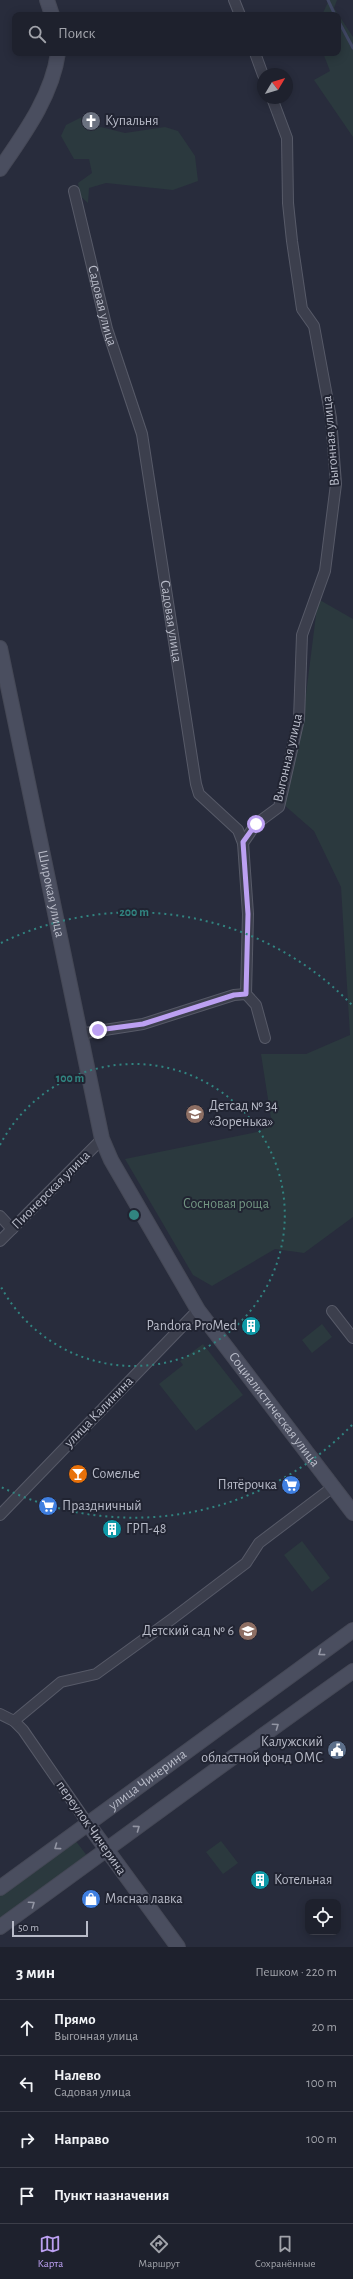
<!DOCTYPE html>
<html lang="ru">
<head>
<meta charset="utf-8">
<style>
	body { margin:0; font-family:"Alegreya Sans",sans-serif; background:#262935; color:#f1f3f6 }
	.controls { position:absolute; right:12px; bottom:12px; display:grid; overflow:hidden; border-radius:8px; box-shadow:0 2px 10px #0003 }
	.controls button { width:36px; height:36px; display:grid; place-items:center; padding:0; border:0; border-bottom:1px solid #3c3e49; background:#1e212d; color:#f1f3f6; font:20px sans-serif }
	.compass { position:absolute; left:257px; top:68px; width:36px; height:36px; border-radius:50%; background:#1e212d; box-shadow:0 2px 10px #0003; rotate:52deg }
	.scale { position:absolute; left:12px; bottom:10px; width:76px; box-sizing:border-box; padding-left:4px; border:2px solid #b8bbc8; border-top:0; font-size:11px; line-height:14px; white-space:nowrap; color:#b8bbc8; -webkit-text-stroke:3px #212432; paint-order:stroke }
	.stop { position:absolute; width:12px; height:12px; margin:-9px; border:3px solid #bca0f2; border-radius:50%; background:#fff }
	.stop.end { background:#bca0f2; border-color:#fff; box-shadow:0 1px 4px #0008 }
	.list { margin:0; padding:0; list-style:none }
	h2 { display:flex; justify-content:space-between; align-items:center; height:52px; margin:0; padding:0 16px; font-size:17px }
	h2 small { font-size:13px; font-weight:400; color:#a1a3aa }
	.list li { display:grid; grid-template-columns:26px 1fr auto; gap:12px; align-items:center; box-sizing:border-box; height:56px; padding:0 16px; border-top:1px solid #3c3e49 }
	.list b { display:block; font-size:15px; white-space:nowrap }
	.list p { margin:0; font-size:13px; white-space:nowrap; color:#a1a3aa }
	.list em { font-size:13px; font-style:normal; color:#a1a3aa }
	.icon { flex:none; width:22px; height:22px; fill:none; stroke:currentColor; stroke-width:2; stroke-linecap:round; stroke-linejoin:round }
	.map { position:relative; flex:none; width:353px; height:1947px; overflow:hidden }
	.search { position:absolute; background:#1e212d; box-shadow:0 2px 10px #0003; left:12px; right:12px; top:12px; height:44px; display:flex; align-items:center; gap:10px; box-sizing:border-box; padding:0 14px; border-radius:8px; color:#a1a3aa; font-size:15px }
	.sheet { height:276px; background:#1e212d }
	nav { display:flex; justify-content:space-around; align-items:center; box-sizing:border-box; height:56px; border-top:1px solid #3c3e49; background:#1e212d; font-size:11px; color:#a1a3aa }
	nav a { display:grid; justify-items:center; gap:2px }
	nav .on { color:#bca0f2 }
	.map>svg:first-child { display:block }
	.green { fill:#2b393e }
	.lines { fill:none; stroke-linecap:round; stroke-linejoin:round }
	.stream { stroke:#404763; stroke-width:3 }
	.street-casing { stroke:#575a68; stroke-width:12 }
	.secondary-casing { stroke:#454856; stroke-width:16 }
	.street { stroke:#3c3f4d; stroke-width:10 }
	.secondary { stroke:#4a4e5f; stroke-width:14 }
	.oneway { stroke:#9295a3 }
	.route { stroke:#bca0f2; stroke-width:5 }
	.ring { fill:none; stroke:#318480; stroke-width:2; stroke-dasharray:2 4 }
	.labels { text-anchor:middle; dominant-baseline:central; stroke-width:4; stroke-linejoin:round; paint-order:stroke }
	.poi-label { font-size:14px; fill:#b8bbc8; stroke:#212432; text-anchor:start }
	.street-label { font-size:14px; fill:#b8bbc8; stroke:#212432 }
	.park-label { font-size:14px; fill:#729582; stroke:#212432 }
	.centre { fill:#318480; stroke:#212432; stroke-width:2 }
	.ring-label { font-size:12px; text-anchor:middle; font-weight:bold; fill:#318480; stroke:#212432; stroke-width:4; stroke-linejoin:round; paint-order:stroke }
</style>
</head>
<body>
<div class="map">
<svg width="353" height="1947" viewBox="0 0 353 1947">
	<rect width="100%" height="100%" fill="#282c3c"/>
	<path class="green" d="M329,0H337L334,8L353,37V137L314,80L330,71L323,53H338V15H322Z
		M82,117L87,130L101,127L125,133L165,127L178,131L195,156L198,181L173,190L106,183L89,188L88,203L80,196L78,183L92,173L89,159H74L61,136L66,125Z
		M318,599L353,619V1217L304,1253L275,1249L212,1286L193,1275L125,1159L257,1132L272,1125L261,1054H306L350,1035L341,887L314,831L283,804L303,718Z
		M322,1324L332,1337L312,1353L302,1340Z
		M203,1344L243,1395L196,1431L159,1384L183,1365L180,1361Z
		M302,1541L330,1578L312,1592L284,1555Z
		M72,1836L91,1861L0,1926V1888Z
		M221,1841L238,1863L223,1874L206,1852Z"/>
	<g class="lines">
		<path class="stream" d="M328,0L335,15
			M338,20L353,48"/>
		<g class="street-casing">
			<g id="street">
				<path d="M234,0L240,15"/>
				<path d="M255,53L263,75"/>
				<path id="s1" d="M74,191L107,329L142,434L196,784L199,794L238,830L243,843L248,914L246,994L256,1005L265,1038"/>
				<path d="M243,843L256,824L279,807L299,719L302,635L325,571L336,484L331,418L314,326L302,309L292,241L288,203L287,138L272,98"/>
				<path d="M79,1034L143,1024L234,995L246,994"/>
				<path d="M0,1216L12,1229"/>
				<path d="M0,1241L102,1139"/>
				<path d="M332,1311L353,1338"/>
				<path d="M0,1515L198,1310"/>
				<path d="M0,1714L14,1721L23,1730L88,1824"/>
				<path d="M14,1721L61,1682L96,1674L172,1619L246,1563L259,1543L333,1487"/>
			</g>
		</g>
		<g class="secondary-casing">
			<g id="secondary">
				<path d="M47,0L52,15"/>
				<path d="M0,169C24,134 52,96 58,53"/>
				<path id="s2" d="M0,648L102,1139L111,1160L198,1310L353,1513"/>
				<path d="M88,1824L178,1947"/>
				<path id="s3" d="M0,1888L353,1630"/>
				<path d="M0,1927C118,1842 234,1755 353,1671"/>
			</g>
		</g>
		<use href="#street" class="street"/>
		<use href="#secondary" class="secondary"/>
	</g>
	<defs><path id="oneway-chevron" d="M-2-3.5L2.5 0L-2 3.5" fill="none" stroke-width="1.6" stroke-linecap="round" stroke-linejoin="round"/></defs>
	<g class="oneway">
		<use href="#oneway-chevron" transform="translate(321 1653) rotate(144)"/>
		<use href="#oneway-chevron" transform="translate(276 1726) rotate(-35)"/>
		<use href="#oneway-chevron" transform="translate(137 1828) rotate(-36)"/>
		<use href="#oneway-chevron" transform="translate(57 1847) rotate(144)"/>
		<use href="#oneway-chevron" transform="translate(32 1904) rotate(-35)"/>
	</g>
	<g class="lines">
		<path class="route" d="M98,1030L143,1024L234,995L246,994L248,914L243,842L256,824"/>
	</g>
	<g class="ring">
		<path d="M0 1145A151 151 0 1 1 0 1285"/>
		<path d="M352 1425A303 303 0 0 1 1 1487M1 943A303 303 0 0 1 352 1005"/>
	</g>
	<defs>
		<g id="church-disc" transform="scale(1)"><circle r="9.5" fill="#6b7280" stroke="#212432"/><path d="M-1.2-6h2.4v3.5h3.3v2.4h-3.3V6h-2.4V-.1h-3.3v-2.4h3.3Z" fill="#fff"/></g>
		<g id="school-disc" transform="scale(1)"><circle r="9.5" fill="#8d6e63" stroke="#212432"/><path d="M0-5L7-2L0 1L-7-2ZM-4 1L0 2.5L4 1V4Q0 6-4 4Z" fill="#fff"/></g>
		<g id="building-disc" transform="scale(1)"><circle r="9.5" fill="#0f9aa8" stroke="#212432"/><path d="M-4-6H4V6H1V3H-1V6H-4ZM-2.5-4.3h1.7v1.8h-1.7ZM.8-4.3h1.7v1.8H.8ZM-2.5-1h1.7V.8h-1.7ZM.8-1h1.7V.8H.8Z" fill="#fff"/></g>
		<g id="bar-disc" transform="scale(1)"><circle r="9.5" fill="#e8710a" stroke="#212432"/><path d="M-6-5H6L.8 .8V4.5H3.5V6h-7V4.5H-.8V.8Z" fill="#fff"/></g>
		<g id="supermarket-disc" transform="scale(1)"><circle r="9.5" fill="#3f7fe0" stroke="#212432"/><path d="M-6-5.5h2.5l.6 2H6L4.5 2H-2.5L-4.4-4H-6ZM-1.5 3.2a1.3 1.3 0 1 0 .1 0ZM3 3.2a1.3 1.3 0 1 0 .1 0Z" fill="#fff"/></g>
		<g id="civic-disc" transform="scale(1)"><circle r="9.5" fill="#5c6f8a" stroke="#212432"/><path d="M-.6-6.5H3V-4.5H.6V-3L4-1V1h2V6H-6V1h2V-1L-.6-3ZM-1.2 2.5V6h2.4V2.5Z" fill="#fff"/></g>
		<g id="shop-disc" transform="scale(1)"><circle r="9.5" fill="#3f7fe0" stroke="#212432"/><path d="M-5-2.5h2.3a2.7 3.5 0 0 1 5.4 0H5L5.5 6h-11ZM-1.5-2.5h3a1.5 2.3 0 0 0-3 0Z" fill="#fff"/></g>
	</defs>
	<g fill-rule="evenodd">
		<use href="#church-disc" x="91" y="121"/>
		<use href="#school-disc" x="195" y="1114"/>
		<use href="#building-disc" x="251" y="1326"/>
		<use href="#bar-disc" x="78" y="1474"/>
		<use href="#supermarket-disc" x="291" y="1485"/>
		<use href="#supermarket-disc" x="48" y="1506"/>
		<use href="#building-disc" x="112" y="1529"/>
		<use href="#school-disc" x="248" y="1631"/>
		<use href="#civic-disc" x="337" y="1750"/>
		<use href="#building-disc" x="260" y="1880"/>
		<use href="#shop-disc" x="91" y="1899"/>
	</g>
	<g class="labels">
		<g class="poi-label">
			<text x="105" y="121">Купальня</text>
			<text x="209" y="1106">Детсад № 34<tspan x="209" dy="16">«Зоренька»</tspan></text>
			<text x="237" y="1326" text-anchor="end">Pandora ProMed</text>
			<text x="92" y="1474">Сомелье</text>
			<text x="277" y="1485" text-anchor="end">Пятёрочка</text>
			<text x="62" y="1506">Праздничный</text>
			<text x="126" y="1529">ГРП-48</text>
			<text x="234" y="1631" text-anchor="end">Детский сад № 6</text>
			<text x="323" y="1742" text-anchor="end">Калужский<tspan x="323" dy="16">областной фонд ОМС</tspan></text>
			<text x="274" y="1880">Котельная</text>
			<text x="105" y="1899">Мясная лавка</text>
		</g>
		<g class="street-label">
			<text stroke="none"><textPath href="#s1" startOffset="118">Садовая улица</textPath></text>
			<text transform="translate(331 441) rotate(-95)">Выгонная улица</text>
			<text stroke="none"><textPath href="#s1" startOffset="442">Садовая улица</textPath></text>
			<text transform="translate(288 758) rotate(-77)">Выгонная улица</text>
			<text stroke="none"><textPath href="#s2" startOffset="251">Широкая улица</textPath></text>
			<text transform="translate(51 1190) rotate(-45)">Пионерская улица</text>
			<text stroke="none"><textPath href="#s2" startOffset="823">Социалистическая улица</textPath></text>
			<text transform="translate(99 1412) rotate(-46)">улица Калинина</text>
			<text stroke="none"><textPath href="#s3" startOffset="183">улица Чичерина</textPath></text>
			<text transform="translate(91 1828) rotate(55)">переулок Чичерина</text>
		</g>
		<g class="park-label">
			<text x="226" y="1204">Сосновая роща</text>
		</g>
	</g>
	<circle cx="134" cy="1215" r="6" class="centre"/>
	<g class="ring-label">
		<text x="134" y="916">200 m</text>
		<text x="70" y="1082">100 m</text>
	</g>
</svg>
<div class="controls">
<button><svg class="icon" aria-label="locate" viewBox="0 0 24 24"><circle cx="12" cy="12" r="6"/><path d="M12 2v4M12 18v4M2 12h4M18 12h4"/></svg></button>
</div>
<svg class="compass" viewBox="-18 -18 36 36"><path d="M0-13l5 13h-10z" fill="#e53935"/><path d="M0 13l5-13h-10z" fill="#a1a3aa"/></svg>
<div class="scale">50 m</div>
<div class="stop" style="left:256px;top:824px"></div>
<div class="stop end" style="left:98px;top:1030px"></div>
<div class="search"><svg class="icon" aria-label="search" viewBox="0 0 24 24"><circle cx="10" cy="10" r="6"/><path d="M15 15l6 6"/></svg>Поиск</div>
</div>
<section class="sheet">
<h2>3 мин<small>Пешком · 220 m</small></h2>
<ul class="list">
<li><svg class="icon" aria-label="ahead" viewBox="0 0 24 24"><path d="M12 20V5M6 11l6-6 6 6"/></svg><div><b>Прямо</b><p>Выгонная улица</p></div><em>20 m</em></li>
<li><svg class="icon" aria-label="left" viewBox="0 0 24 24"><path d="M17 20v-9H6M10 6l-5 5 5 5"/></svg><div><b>Налево</b><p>Садовая улица</p></div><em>100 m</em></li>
<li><svg class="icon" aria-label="right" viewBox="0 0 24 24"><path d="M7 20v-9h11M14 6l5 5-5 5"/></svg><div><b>Направо</b></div><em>100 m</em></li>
<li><svg class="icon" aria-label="arrive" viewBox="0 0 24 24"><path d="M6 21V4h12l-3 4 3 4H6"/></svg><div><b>Пункт назначения</b></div></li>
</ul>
</section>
<nav>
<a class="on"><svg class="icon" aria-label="map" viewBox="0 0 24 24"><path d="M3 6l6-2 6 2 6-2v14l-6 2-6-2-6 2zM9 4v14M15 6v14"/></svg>Карта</a>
<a><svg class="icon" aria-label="directions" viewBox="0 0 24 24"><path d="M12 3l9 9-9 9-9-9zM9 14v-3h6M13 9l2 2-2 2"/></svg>Маршрут</a>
<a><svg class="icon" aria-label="saved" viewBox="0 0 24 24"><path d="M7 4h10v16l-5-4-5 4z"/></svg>Сохранённые</a>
</nav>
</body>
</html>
